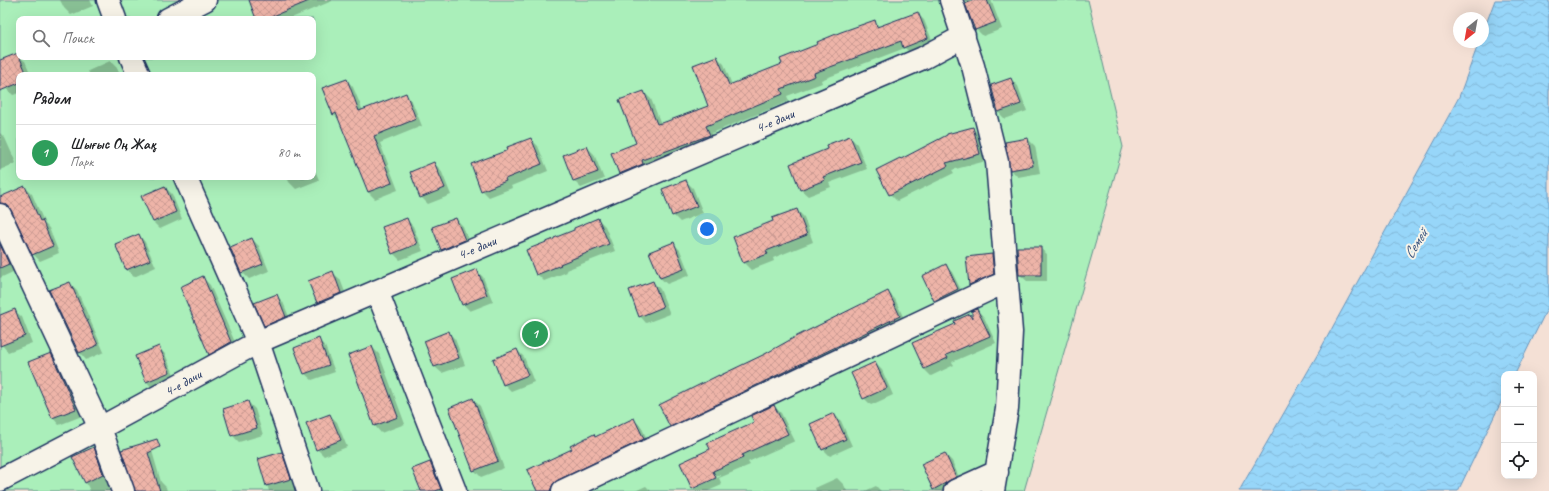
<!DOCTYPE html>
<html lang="ru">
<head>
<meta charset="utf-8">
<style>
	body { margin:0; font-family:Caveat,sans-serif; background:#f6f6f6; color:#202124 }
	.controls { position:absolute; right:12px; bottom:12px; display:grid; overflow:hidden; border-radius:8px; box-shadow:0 4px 16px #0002 }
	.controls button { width:36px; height:36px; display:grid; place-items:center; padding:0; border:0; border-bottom:1px solid #e0e0e0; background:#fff; color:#202124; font:20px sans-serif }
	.compass { position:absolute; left:1453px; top:12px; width:36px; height:36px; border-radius:50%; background:#fff; box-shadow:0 4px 16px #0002; rotate:211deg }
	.you { position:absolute; left:707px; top:229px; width:14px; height:14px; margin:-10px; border:3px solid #fff; border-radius:50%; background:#1a73e8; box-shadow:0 0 0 6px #1a73e833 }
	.badge { display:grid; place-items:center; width:26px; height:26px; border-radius:50%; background:#c8321e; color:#fff; font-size:13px; font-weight:700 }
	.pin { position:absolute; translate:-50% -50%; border:2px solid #fff; box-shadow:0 1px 4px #0006 }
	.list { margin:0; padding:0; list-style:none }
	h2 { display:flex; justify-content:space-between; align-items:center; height:52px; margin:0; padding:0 16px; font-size:17px }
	h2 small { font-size:13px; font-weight:400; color:#757577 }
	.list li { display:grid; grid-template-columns:26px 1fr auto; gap:12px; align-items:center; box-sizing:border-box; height:56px; padding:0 16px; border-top:1px solid #e0e0e0 }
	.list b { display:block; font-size:15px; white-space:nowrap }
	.list p { margin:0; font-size:13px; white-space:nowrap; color:#757577 }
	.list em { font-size:13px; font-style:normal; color:#757577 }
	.icon { flex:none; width:22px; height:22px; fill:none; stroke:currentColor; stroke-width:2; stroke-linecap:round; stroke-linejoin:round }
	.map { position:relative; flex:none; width:1549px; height:491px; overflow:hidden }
	.search { position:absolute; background:#fff; box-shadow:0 4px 16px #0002; left:16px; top:16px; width:300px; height:44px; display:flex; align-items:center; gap:10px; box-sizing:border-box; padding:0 14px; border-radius:8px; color:#757577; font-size:15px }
	.panel { position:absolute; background:#fff; box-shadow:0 4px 16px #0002; left:16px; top:72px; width:300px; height:108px; border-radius:8px }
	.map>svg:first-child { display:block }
	.garden { fill:#aaefba; stroke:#628f8c; fill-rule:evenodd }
	.water { fill:url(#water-waves); stroke:#6593bb }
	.shadow { fill:#0003; fill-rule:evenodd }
	.building { fill:url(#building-cross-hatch); stroke:#1b2f5e }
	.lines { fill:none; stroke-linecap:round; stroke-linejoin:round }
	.minor-casing { stroke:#1b2f5e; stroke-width:25 }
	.minor { stroke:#f7f3e8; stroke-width:22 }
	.labels { text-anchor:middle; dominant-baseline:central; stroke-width:4; stroke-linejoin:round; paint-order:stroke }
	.street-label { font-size:14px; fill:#1b2f5e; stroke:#f7f3e8 }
	.water-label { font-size:15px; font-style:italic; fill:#34507d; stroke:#f7f3e8 }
</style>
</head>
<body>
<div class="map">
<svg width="1549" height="491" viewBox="0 0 1549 491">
	<defs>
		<pattern id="water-waves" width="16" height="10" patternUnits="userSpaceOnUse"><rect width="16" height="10" fill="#97d6f9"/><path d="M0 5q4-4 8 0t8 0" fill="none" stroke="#82b8d8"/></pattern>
		<pattern id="building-cross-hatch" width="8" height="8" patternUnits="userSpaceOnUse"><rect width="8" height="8" fill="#eeb4a8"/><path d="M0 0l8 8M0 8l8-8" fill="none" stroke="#cc9b93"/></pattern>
	</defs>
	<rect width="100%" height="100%" fill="#f4e0d5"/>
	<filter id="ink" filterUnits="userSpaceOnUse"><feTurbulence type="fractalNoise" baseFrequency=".025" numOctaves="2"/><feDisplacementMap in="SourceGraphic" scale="8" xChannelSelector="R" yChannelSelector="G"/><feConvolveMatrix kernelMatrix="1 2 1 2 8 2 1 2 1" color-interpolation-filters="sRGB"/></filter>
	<g filter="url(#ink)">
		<path class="garden" d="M0,0H1088L1123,147L1024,491H0ZM19,19H313V57H19ZM19,75H313V177H19Z"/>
		<path class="water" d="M1495,0H1549V305L1515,374H1504V396L1458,491H1239L1319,352L1459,97L1479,42H1483V32Z"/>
		<path class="shadow" d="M60,0H90L93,6L71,15L64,8Z
			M250,0H332V1L289,19H257Z
			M965,0H991L1002,29L983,36L975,28Z
			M917,13L924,20L934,45L911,54L905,48L821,80L822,83L787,96L789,101L712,133L716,142L627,181L620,174L612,154L637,144L644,92L651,99L661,124L709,106L717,57L724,64L732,85L784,65L874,21L880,27Z
			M18,54L19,57L25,61L31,75H19V93L13,95L6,88L0,74V62Z
			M110,61L117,68L120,75H90L88,71Z
			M1011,79L1018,86L1027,111L1005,119L998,112L992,86Z
			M347,80L353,87L363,111L405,94L412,101L422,126L380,143L398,190L375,199L368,192L340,120L333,114Z
			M972,128L979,135L986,161L952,170L954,173L897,201L890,194L878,170Z
			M0,133L5,138L16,163L0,170Z
			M850,137L857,144L867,169L829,183L831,187L808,196L801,190L829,150Z
			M531,139L538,146L548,171L511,186L512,188L489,197L482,190L509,151Z
			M1028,139L1035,146L1040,173L1018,177L1011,170L1006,143Z
			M587,147L594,154L604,179L581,188L574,181L564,156Z
			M434,163L441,170L451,195L428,204L421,197Z
			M313,165L319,180L296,189L289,182L287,177H313Z
			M686,181L693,188L703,213L680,222L673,215Z
			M25,187L32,194L45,224L49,228L59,253L40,261L33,254L13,210L8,209L0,212V201Z
			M165,187L172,194L182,219L160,229L153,222Z
			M797,210L804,217L813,242L773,258L774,261L751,270L744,263L734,238L775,221Z
			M406,219L413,226L423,251L400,260L393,253Z
			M456,219L463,226L471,247L448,257L442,250L433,228Z
			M598,219L605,226L615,251L566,270L567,272L544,281L537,274L576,230Z
			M139,235L145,242L156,267L134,277L127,270L116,245Z
			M0,238L15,271L0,278Z
			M252,239L259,246L269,271L249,279L242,272Z
			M673,243L680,250L690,275L667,284L660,278Z
			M1040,248L1047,254V281H1027L1020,275Z
			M992,255L999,262L1000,281L977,291L970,284Z
			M945,265L952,272L964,296L942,307L935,300L923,276Z
			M476,270L483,277L493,302L470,311L463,304Z
			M333,273L340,279L348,300L325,309L318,303L310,281Z
			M203,278L210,285L238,349L216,361L209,354Z
			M653,282L660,289L670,314L646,323L640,316Z
			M70,283L77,290L104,352L86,360L80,353L51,291Z
			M888,292L895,299L906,323L677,433L670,426L719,377Z
			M276,295L283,302L292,324L272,332L265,325Z
			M977,310L984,317L996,343L952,362L954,365L931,376L924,369L956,324L969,315L973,319Z
			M15,311L22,317L32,343L8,352L2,345L0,341V316Z
			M448,332L455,339L465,365L442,373L435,367L425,341Z
			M318,340L325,346L335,372L312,380L305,374L295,348Z
			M158,347L165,354L176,379L153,389L147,382L136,357Z
			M372,347L379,354L405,424L381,433L375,426L349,356Z
			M517,350L524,357L534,382L511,391L504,384Z
			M51,354L58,361L82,416L59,425L53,418L30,363Z
			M875,363L882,370L893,395L871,405L864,398Z
			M473,399L480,406L504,468L481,477L474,470Z
			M248,402L255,409L263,435L239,442L232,435Z
			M774,406L781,413L795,441L748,462L750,465L719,478L722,485L708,491H695L693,488L712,450L755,422ZM720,475L721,476L694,489V487Z
			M834,414L841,421L852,446L830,456L823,449Z
			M330,415L337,422L347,447L324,456L317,449Z
			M634,420L641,426L650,446L559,491H538L573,450L594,436L596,438Z
			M93,448L100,455L113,491H90L74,458Z
			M123,451H152L161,482L166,487L167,491H136Z
			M281,453L288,460L299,491H269L259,460Z
			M945,454L952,461L962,484L949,491H936L934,489Z
			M430,463L437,470L445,491H422Z
			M837,478L844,485L847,491H816L815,488Z
			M646,486L651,491H635Z
			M876,486L881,491H865Z"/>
		<path class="building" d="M249,0H309V1L266,19H256Z
			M974,0H987L996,22L975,30L965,4Z
			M918,12L928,38L903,48L901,41L814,73L815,76L781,89L783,94L706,126L710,135L642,160L643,164L619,174L611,153L636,143L619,100L644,91L657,124L665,122L708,106L693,65L717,56L729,85L782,64L780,59L818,44L817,42L841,32L875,20L877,27Z
			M18,53L27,75H19V83L0,91V60Z
			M1011,78L1021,104L998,112L991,85Z
			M347,79L359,111L406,93L416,119L374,136L392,183L368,192L336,113L333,115L322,88Z
			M973,127L980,154L946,163L948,166L889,195L876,170L900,158L901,159L947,135V134Z
			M850,136L861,162L823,177L825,180L800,190L790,164L827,149L826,145Z
			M531,138L542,164L505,179L506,181L481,191L471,164L508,150L507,147Z
			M1028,138L1033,166L1010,170L1005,142Z
			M587,146L598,172L573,181L563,155Z
			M434,162L445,188L420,198L410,172Z
			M686,180L697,206L672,216L662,189Z
			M25,186L40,221L42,220L53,246L32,255L11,210L7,205L0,203V197Z
			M165,186L176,212L153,222L141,196Z
			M797,209L807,235L766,251L768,254L743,263L733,237L773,221L772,218Z
			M407,218L417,244L392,254L382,227Z
			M456,218L465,240L441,250L432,227Z
			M598,218L609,244L560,264L561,265L536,275L526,250L554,239V238L574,230V228Z
			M139,234L150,260L126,270L115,244Z
			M252,238L263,264L241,273L230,247Z
			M674,242L684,269L660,278L649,252Z
			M0,244L9,264L0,268Z
			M1017,247H1041V275H1019Z
			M992,254L994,274L969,285L966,257Z
			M946,264L958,289L934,301L922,276Z
			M477,269L487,295L462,305L452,279Z
			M333,271L341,293L317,303L308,281Z
			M203,276L231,342L209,355L180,287Z
			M653,281L663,307L639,317L629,290Z
			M70,282L98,345L79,353L49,290Z
			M888,291L900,316L670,427L659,405L719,375V376L765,354L797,336Z
			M277,294L286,317L264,326L254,303Z
			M15,309L25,336L0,346V315Z
			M977,309L990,336L946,355L948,358L924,369L912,343L955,324L954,321L970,314L972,319V311Z
			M449,331L459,358L434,367L424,341Z
			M319,338L329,365L304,374L294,348Z
			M159,346L170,372L146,382L135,356Z
			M372,346L398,417L374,426L348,355Z
			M517,349L528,375L503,385L493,359Z
			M51,353L76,409L52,418L28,362Z
			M875,362L887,388L863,399L851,373Z
			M473,398L498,461L473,471L449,408Z
			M248,401L257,428L231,436L223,409Z
			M774,405L788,434L742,455L743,458L713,471L716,478L692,489L680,463L710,449L707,443L754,422L751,416Z
			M834,413L846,439L822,450L810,424Z
			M330,414L341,440L316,450L306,423Z
			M634,418L644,439L558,480L553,484L550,491H537L527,470L572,449L570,446L594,434L595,437Z
			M157,439L160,447L148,453L160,491H135L121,450Z
			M94,447L103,474L85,483L72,457Z
			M282,452L291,479L266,486L258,459Z
			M945,453L956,477L933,490L921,464Z
			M430,462L441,489L435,491H421L412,469Z"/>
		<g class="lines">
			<g class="minor-casing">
				<path id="minor" d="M108,0L115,19
					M951,0L973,66L997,162L1011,332L1007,409L993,491
					M168,19L205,0
					M131,57L139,75
					M185,177L258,342L308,491
					M0,215L100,428L123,491
					M377,291L455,491
					M0,480L100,428L258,342L923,58L964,36
					M563,491L992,288L1007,282
					M955,491L997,472"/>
			</g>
			<use href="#minor" class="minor"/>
		</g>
	</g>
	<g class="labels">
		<g class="street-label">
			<text transform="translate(775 121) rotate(-23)">4-е дачи</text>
			<text transform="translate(477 248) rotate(-23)">4-е дачи</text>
			<text transform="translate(183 383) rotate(-29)">4-е дачи</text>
		</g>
		<g class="water-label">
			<text transform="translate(1416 244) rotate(-58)">Семей</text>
		</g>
	</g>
</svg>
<div class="controls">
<button>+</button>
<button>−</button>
<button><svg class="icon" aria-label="locate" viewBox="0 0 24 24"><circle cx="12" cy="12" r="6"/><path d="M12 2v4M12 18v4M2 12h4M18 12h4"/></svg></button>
</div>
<svg class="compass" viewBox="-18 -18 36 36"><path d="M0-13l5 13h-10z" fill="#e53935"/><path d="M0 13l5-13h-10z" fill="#757577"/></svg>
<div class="you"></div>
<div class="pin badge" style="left:535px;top:334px;background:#2e9e5b">1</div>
<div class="search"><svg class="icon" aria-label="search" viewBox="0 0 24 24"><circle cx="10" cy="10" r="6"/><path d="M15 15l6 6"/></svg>Поиск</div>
<section class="panel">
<h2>Рядом<small></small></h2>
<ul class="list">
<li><span class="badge" style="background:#2e9e5b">1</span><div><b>Шығыс Оң Жақ</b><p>Парк</p></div><em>80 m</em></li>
</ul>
</section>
</div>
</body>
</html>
